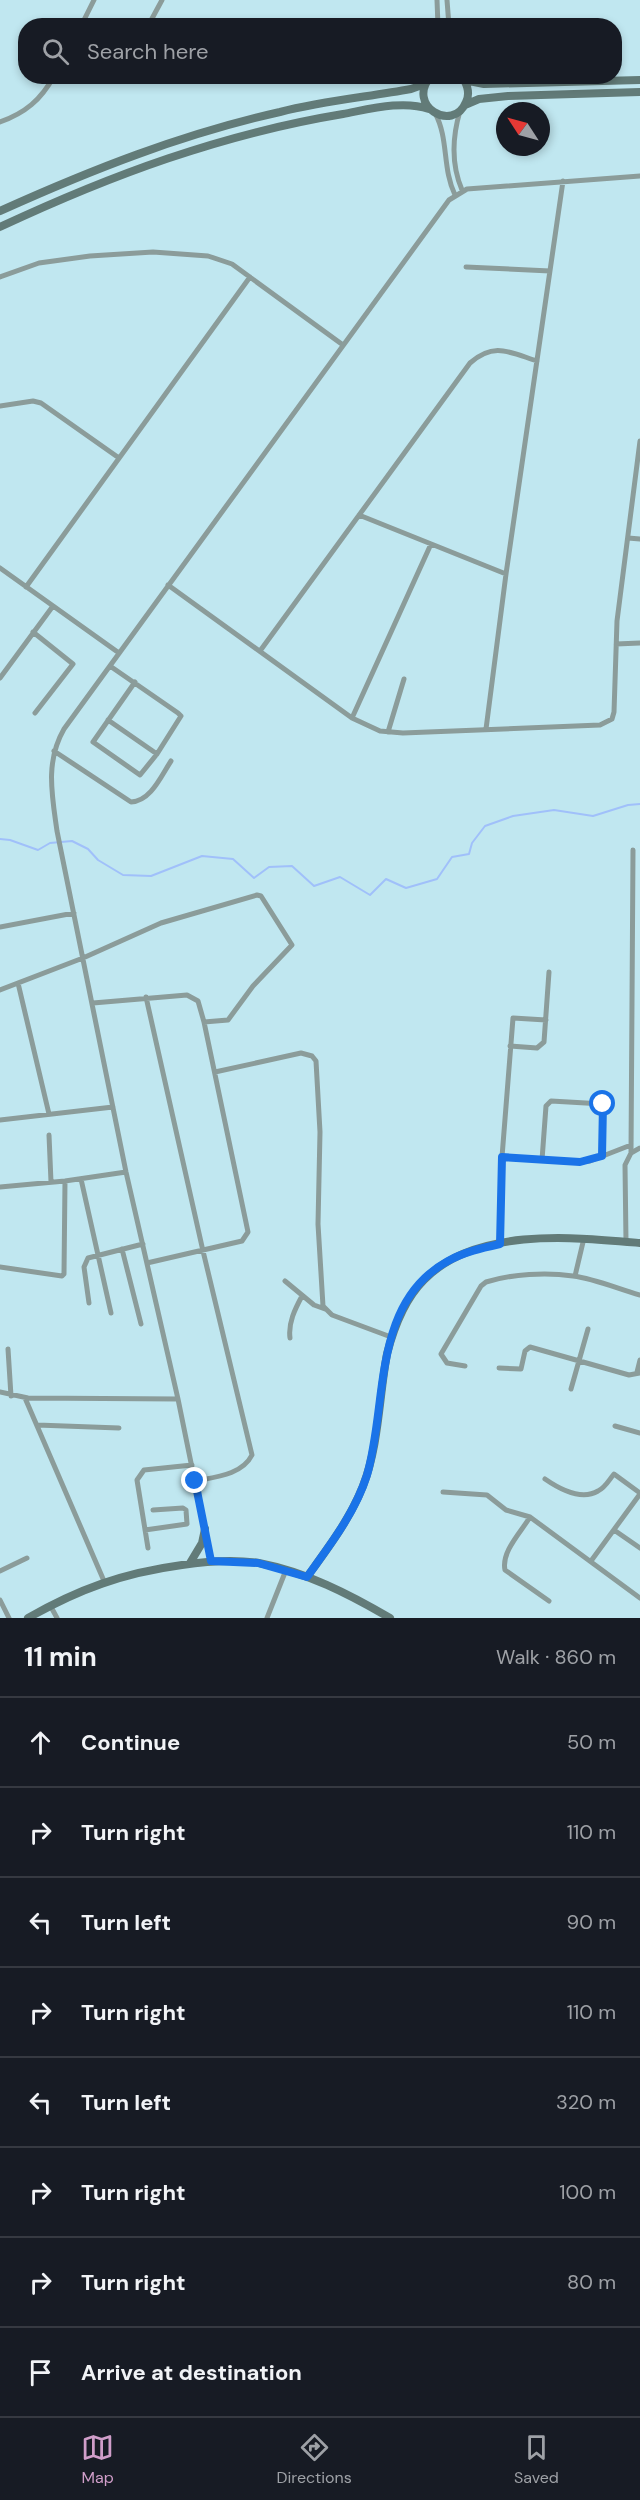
<!DOCTYPE html>
<html lang="en">
<head>
<meta charset="utf-8">
<style>
	body { margin:0; font-family:"DM Sans",sans-serif; background:#20242c; color:#f1f3f6 }
	.compass { position:absolute; left:496px; top:102px; width:54px; height:54px; border-radius:50%; background:#171b24; box-shadow:0 3px 9px #0003; rotate:306deg }
	.stop { position:absolute; width:18px; height:18px; margin:-14px; border:4px solid #1a73e8; border-radius:50%; background:#fff }
	.stop.end { background:#1a73e8; border-color:#fff; box-shadow:0 2px 6px #0008 }
	.list { margin:0; padding:0; list-style:none }
	h2 { display:flex; justify-content:space-between; align-items:center; height:78px; margin:0; padding:0 24px; font-size:26px }
	h2 small { font-size:20px; font-weight:400; color:#9ea1a6 }
	.list li { display:grid; grid-template-columns:39px 1fr auto; gap:18px; align-items:center; box-sizing:border-box; height:90px; padding:0 24px; border-top:2px solid #363941 }
	.list b { display:block; font-size:22px; white-space:nowrap }
	.list em { font-size:20px; font-style:normal; color:#9ea1a6 }
	.icon { flex:none; width:33px; height:33px; fill:none; stroke:currentColor; stroke-width:2; stroke-linecap:round; stroke-linejoin:round }
	.map { position:relative; flex:none; width:640px; height:1618px; overflow:hidden }
	.search { position:absolute; background:#171b24; box-shadow:0 3px 9px #0003; left:18px; right:18px; top:18px; height:66px; display:flex; align-items:center; gap:15px; box-sizing:border-box; padding:0 21px; border-radius:24px; color:#9ea1a6; font-size:22px }
	.sheet { height:798px; background:#171b24 }
	nav { display:flex; justify-content:space-around; align-items:center; box-sizing:border-box; height:84px; border-top:2px solid #363941; background:#171b24; font-size:16px; color:#9ea1a6 }
	nav a { display:grid; justify-items:center; gap:3px }
	nav .on { color:#d09ec9 }
	.map>svg:first-child { display:block }
	.lines { fill:none; stroke-linecap:round; stroke-linejoin:round }
	.stream { stroke:#a0c0fa; stroke-width:2 }
	.street { stroke:#8b9c9a; stroke-width:5 }
	.secondary { stroke:#627b78; stroke-width:8 }
	.route { stroke:#1a73e8; stroke-width:8 }
</style>
</head>
<body>
<div class="map">
<svg width="640" height="1618" viewBox="0 0 640 1618">
	<rect width="100%" height="100%" fill="#c0e7f0"/>
	<g class="lines">
		<path class="stream" d="M0,839L10,840L38,850L50,843L72,841L88,849L98,860L123,875L151,876L202,856L233,859L254,878L269,867L292,866L314,886L340,877L370,895L386,879L406,888L437,879L452,857L469,854L472,843L485,826L513,816L554,810L593,816L628,805L640,804"/>
		<path class="street" d="M437,0L438,26
			M447,0L449,26
			M81,26L94,0
			M148,26L162,0
			M87,76H91
			M460,111C452,138 451,164 462,190
			M435,113C449,139 442,168 455,195
			M0,122C25,113 41,100 54,76
			M466,267L550,271
			M0,277L39,263L90,256L153,252L208,256L232,264L343,345
			M0,406L33,401L41,403L119,458
			M359,515L506,574
			M628,538L640,539
			M0,568L119,653
			M168,585L352,718L380,731L403,733L600,725L612,719L614,712L617,621L640,441
			M26,587L250,277
			M33,632L73,664L35,713
			M616,644L640,643
			M260,651L470,363C494,342 509,352 537,361
			M110,666L178,713L181,716L157,754L140,775L93,742L135,682
			M0,678L53,606
			M352,718L431,544
			M108,720L157,754
			M486,729L506,574L563,181
			M388,732L404,679
			M54,751L131,802C151,801 161,776 171,761
			M0,927L74,913
			M18,983L49,1114
			M0,990L83,958L161,923L257,895L261,896L292,945L253,986L228,1020L204,1022
			M146,997L203,1251L252,1455C242,1475 215,1477 195,1481
			M93,1003L187,995L198,1001L204,1022L248,1232L242,1241L147,1263
			M510,1046L537,1048L544,1042L549,972
			M215,1072L301,1053L312,1056L316,1061L320,1132L318,1224L323,1306L332,1315L391,1337
			M0,1120L113,1107
			M49,1135L51,1182
			M631,1153L633,850
			M502,1157L580,1162L590,1161L631,1145
			M542,1160L546,1106L551,1101L603,1104L602,1156
			M81,1179L111,1313
			M0,1187L65,1181L126,1172
			M626,1242L625,1165L631,1153L640,1148
			M500,1244L502,1157L513,1018L546,1020
			M122,1249L141,1324
			M0,1267L62,1276L64,1274L65,1181
			M575,1276L584,1238
			M285,1281L314,1305L325,1309
			M89,1303L84,1267L88,1258L143,1244
			M290,1338C288,1323 295,1309 302,1296
			M8,1349L11,1396
			M465,1366L447,1363L441,1354L481,1286L486,1282C512,1274 546,1272 573,1276C596,1279 618,1289 640,1295
			M499,1368L521,1369L525,1351L530,1347L629,1375L640,1373
			M637,1372L640,1360
			M571,1389L588,1329
			M0,1392L28,1398L178,1399
			M25,1398L104,1581
			M37,1425L119,1428
			M615,1426L640,1433
			M545,1479C558,1488 581,1501 598,1491C605,1488 609,1480 614,1474L640,1493
			M443,1492L487,1495L506,1510L530,1517L640,1598
			M530,1517C521,1532 501,1552 505,1570L549,1601
			M145,1530L187,1524L186,1510L183,1508L153,1510
			M614,1530L640,1548
			M148,1548L137,1480L144,1470L192,1465
			M211,1561L178,1399L126,1172L57,831C52,795 45,762 64,729L449,200L467,189L640,176
			M591,1561L640,1494
			M0,1571L27,1558
			M0,1600L9,1618
			M50,1605L57,1618
			M267,1618L286,1570"/>
		<path class="secondary" d="M431,76C405,105 453,134 466,102C470,94 468,87 464,80
			M464,80L484,84L640,80
			M465,105L479,99L508,96L640,92
			M0,211C91,170 182,134 280,112C323,101 367,97 411,89L425,84
			M0,227C111,175 222,134 343,114C370,109 403,100 429,109
			M190,1563L202,1543L205,1529
			M307,1577C328,1548 350,1519 363,1486C379,1445 379,1397 387,1354C394,1327 404,1300 424,1280C475,1227 573,1237 640,1243
			M28,1618C79,1589 123,1573 182,1565C208,1561 233,1559 259,1563C306,1572 349,1594 390,1618"/>
	</g>
	<g class="lines">
		<path class="route" d="M195,1481L211,1561L258,1563L307,1577C330,1545 355,1513 367,1475C388,1404 371,1303 448,1261C464,1252 482,1248 500,1244L502,1157L580,1162L602,1156L603,1104"/>
	</g>
</svg>
<svg class="compass" viewBox="-18 -18 36 36"><path d="M0-13l5 13h-10z" fill="#e53935"/><path d="M0 13l5-13h-10z" fill="#9ea1a6"/></svg>
<div class="stop" style="left:603px;top:1104px"></div>
<div class="stop end" style="left:195px;top:1481px"></div>
<div class="search"><svg class="icon" aria-label="search" viewBox="0 0 24 24"><circle cx="10" cy="10" r="6"/><path d="M15 15l6 6"/></svg>Search here</div>
</div>
<section class="sheet">
<h2>11 min<small>Walk · 860 m</small></h2>
<ul class="list">
<li><svg class="icon" aria-label="ahead" viewBox="0 0 24 24"><path d="M12 20V5M6 11l6-6 6 6"/></svg><div><b>Continue</b></div><em>50 m</em></li>
<li><svg class="icon" aria-label="right" viewBox="0 0 24 24"><path d="M7 20v-9h11M14 6l5 5-5 5"/></svg><div><b>Turn right</b></div><em>110 m</em></li>
<li><svg class="icon" aria-label="left" viewBox="0 0 24 24"><path d="M17 20v-9H6M10 6l-5 5 5 5"/></svg><div><b>Turn left</b></div><em>90 m</em></li>
<li><svg class="icon" aria-label="right" viewBox="0 0 24 24"><path d="M7 20v-9h11M14 6l5 5-5 5"/></svg><div><b>Turn right</b></div><em>110 m</em></li>
<li><svg class="icon" aria-label="left" viewBox="0 0 24 24"><path d="M17 20v-9H6M10 6l-5 5 5 5"/></svg><div><b>Turn left</b></div><em>320 m</em></li>
<li><svg class="icon" aria-label="right" viewBox="0 0 24 24"><path d="M7 20v-9h11M14 6l5 5-5 5"/></svg><div><b>Turn right</b></div><em>100 m</em></li>
<li><svg class="icon" aria-label="right" viewBox="0 0 24 24"><path d="M7 20v-9h11M14 6l5 5-5 5"/></svg><div><b>Turn right</b></div><em>80 m</em></li>
<li><svg class="icon" aria-label="arrive" viewBox="0 0 24 24"><path d="M6 21V4h12l-3 4 3 4H6"/></svg><div><b>Arrive at destination</b></div></li>
</ul>
</section>
<nav>
<a class="on"><svg class="icon" aria-label="map" viewBox="0 0 24 24"><path d="M3 6l6-2 6 2 6-2v14l-6 2-6-2-6 2zM9 4v14M15 6v14"/></svg>Map</a>
<a><svg class="icon" aria-label="directions" viewBox="0 0 24 24"><path d="M12 3l9 9-9 9-9-9zM9 14v-3h6M13 9l2 2-2 2"/></svg>Directions</a>
<a><svg class="icon" aria-label="saved" viewBox="0 0 24 24"><path d="M7 4h10v16l-5-4-5 4z"/></svg>Saved</a>
</nav>
</body>
</html>
